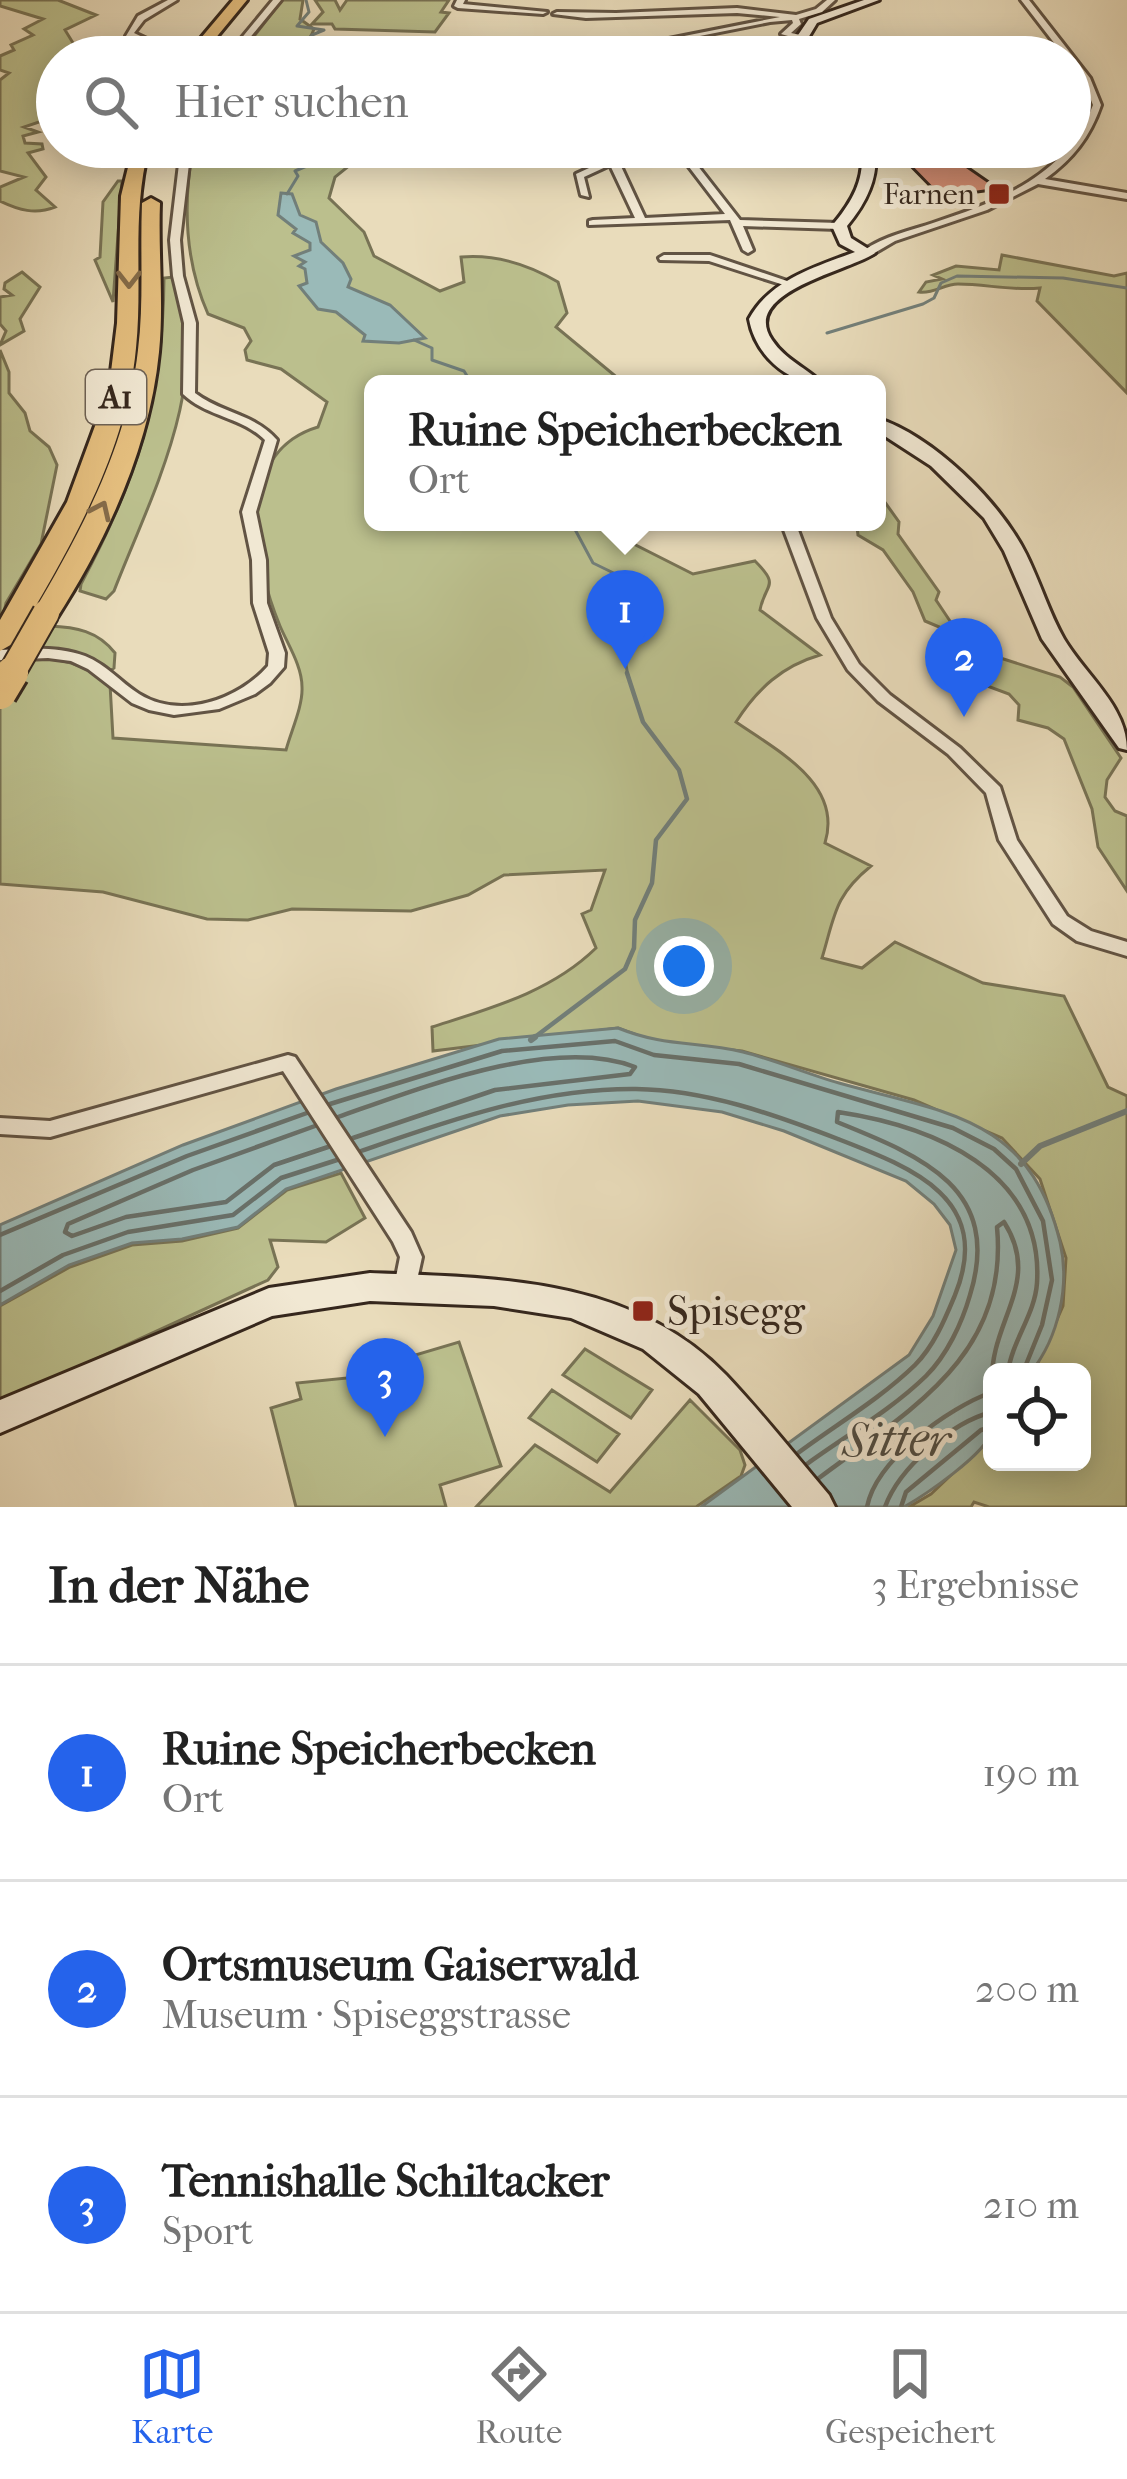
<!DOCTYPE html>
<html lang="de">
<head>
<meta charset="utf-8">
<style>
	body { margin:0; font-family:"IM FELL French Canon",serif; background:#f2f2f2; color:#222 }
	.controls { position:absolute; right:36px; bottom:36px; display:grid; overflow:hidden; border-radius:18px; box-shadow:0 6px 30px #0003 }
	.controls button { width:108px; height:108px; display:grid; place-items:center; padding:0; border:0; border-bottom:3px solid #e0e0e0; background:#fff; color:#222; font:60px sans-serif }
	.you { position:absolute; left:684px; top:966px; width:42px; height:42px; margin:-30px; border:9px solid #fff; border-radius:50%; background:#1a73e8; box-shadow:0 0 0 18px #1a73e833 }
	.badge { display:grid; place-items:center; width:78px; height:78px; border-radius:50%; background:#2563eb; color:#fff; font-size:39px; font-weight:700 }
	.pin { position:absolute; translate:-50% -99px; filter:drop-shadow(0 3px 6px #0008) }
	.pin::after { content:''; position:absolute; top:63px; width:42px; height:36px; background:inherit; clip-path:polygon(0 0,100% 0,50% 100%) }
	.popup { position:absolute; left:364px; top:375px; width:522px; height:156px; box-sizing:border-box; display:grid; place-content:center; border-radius:18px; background:#fff; filter:drop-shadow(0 3px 9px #0005); font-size:39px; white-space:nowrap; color:#767676 }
	.popup b { font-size:45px; color:#222 }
	.popup::after { content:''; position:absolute; left:50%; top:100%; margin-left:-24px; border:24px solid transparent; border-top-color:#fff }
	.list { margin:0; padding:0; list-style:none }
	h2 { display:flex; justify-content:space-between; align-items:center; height:156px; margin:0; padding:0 48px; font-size:51px }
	h2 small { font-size:39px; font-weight:400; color:#767676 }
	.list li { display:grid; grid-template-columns:78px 1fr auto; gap:36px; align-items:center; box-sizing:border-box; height:216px; padding:0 48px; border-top:3px solid #e0e0e0 }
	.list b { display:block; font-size:45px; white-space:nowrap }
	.list p { margin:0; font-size:39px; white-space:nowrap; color:#767676 }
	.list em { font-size:39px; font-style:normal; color:#767676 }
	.icon { flex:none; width:66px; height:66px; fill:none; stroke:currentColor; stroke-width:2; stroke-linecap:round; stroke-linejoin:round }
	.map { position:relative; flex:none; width:1127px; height:1507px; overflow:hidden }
	.search { position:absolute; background:#fff; box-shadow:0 6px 30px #0003; left:36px; right:36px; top:36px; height:132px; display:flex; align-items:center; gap:30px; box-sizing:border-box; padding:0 42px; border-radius:66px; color:#767676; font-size:45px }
	.sheet { height:804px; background:#fff }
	nav { display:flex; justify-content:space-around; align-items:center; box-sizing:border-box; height:168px; border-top:3px solid #e0e0e0; background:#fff; font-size:33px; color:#767676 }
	nav a { display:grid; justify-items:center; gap:6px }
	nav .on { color:#2563eb }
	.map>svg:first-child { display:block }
	.green { fill:#bbbf8d; stroke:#787355; stroke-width:3 }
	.water { fill:#9abab8; stroke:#727f7a; stroke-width:3 }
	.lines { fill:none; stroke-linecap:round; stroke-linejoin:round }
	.shore { stroke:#68706a; stroke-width:4.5 }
	.stream-far2 { stroke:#727f7a; stroke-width:3 }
	.stream-far1 { stroke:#727f7a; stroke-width:4.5 }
	.stream { stroke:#727f7a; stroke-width:6 }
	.building { fill:#d58f78; stroke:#35271d; stroke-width:3 }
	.street-casing { stroke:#625444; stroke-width:6 }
	.secondary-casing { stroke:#35271d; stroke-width:6 }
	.highway-casing { stroke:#35271d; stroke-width:6 }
	.street { fill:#f1e8d3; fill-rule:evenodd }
	.secondary { fill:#f1e8d3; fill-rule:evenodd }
	.highway { fill:#e4be7e; fill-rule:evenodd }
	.street-bridge-casing { stroke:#625444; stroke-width:12; stroke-linecap:butt }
	.highway-bridge-far1-casing { stroke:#35271d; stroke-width:30; stroke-linecap:butt }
	.highway-bridge-casing { stroke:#35271d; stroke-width:38; stroke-linecap:butt }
	.street-bridge { stroke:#f1e8d3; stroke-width:9 }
	.highway-bridge-far1 { stroke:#e4be7e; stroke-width:26 }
	.highway-bridge { stroke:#e4be7e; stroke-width:32 }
	.oneway { stroke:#846b49 }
	.poi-dot { fill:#8f2418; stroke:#f1e8d3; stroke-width:4.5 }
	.labels { text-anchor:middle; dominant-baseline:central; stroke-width:10; stroke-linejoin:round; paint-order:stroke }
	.far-poi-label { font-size:30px; fill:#35271d; stroke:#f1e8d3; text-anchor:end }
	.shield { fill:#f1e8d3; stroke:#6d6154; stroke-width:3 }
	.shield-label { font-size:33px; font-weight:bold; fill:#35271d }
	.near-poi-label { font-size:42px; fill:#35271d; stroke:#f1e8d3; text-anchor:start }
	.near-water-label { font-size:48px; font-style:italic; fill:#4e4c44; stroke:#f1e8d3 }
</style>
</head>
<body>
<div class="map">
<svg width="1127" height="1507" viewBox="0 0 1127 1507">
	<rect width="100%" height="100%" fill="#e9dcbb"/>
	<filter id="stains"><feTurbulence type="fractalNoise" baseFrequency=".00167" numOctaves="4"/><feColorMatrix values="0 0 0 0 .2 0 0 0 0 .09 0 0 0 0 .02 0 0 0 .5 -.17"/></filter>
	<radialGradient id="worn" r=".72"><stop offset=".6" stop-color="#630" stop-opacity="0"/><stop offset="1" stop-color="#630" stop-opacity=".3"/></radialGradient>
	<path class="green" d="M0,0H58L96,15L65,30L78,51L93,57H57V116L24,127L38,132L23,136L25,143L42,144L43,149L28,153L46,177L36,190L55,207C35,215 19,210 0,201V187L24,177L0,171V80L9,73L0,70V56L14,50L11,45L33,35L24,29L43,19L0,6Z
		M282,0H303L300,19L314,29C303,61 267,57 238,57Z
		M315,0H335L340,10L347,0H449L441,12L449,13L435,32L335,29L332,24H312L323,12Z
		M193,147H263L320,156L336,147L368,149L365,153L335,177L329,198L364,232L374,256L440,291L464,282L461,257C495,254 529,265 558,282L567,313L556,327L625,384H373V522H602L614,534L693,574L755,561C781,587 765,583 760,610L820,655C782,666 757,689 736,722C778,751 843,784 825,843L871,866C834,896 835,915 822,958L862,968L895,942L983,983L1064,996L1108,1087L1127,1096V1507H989L974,1502L971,1507H909L931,1494L992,1436V1462H1082V1372H1034L1063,1306L1066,1258L1040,1179L1002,1138L914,1100L742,1051L656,1042L618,1028L433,1051L432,1027C491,1008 551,992 596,948L582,914L591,910L605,870L504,875L468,895L411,911L292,909L248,920L207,919L103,892L0,884V706L28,658C62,657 82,664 110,684L113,738L286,750C291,731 303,706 302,687C302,666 288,645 280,626C253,562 234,452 318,427L327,402L281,369L247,360L245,350L251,341L244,328L208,314C185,262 183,203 193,147Z
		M118,181H122L113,302L95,260L100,257L103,202Z
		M1002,255L1114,276L1127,273V393L1037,301L1040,288C1011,291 986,284 958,284C944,284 934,294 919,292L926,282L942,279L933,275L956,266L999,270Z
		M22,272L40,287L20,319L24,331L0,345L6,331L0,324V297L12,295L4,289L5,283Z
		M173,277C217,374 149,500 114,591L106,599L80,591L81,584C138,477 163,400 164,278Z
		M0,350L9,372V393L25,413L30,431L49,447L57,465L41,544L6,603L0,630Z
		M877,491L899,522L898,534L939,592L936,600L952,624L951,632L925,621L913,592L883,550L858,535L857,527L877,522Z
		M49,626C76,627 98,631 115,653L114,668L110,671L84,656L36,648Z
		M991,655L1060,677L1073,687L1121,758L1107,780L1105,797L1115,811L1127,816V891L1098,847L1092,809L1064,739L1048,728L1018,720L1019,705L1009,694L955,674L964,663Z
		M341,1173L365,1218L326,1242L270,1240L278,1267L268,1280L0,1403V1306L70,1267L132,1245L182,1241L238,1228L287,1190Z
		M459,1342L501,1466L440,1485L446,1507H296L271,1408L301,1399L297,1383L397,1373L395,1361Z
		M585,1349L652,1390L631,1418L563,1375Z
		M552,1390L619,1434L597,1462L529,1418Z
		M690,1400L740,1450L745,1465L741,1476L696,1507H476L535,1445L610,1492Z"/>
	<path class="water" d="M281,193L292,194L300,215L316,222L321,242L343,263L351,279L348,287L390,305L425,338L399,343L363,341L365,335L336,312L318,309L299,286L307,283L305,269L299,266L305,262L294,256L310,250V243L293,233L296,229L278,215Z
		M618,1028C665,1047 696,1041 743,1052C775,1060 807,1074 839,1083C946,1113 1030,1117 1060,1242C1070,1285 1059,1337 1031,1372H992C992,1390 996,1414 992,1431C986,1454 925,1495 904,1507H701L909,1355L933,1316L956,1250L950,1225L934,1204L906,1181L784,1131L722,1112L638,1101L568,1105L500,1116L286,1189L238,1227L182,1239L132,1243L69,1265L0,1305V1225L183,1145L336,1089L499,1039Z"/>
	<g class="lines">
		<path class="shore" d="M330,1104L502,1051L615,1041L654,1055L739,1064L953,1128L994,1149L1016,1169L1043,1221L1052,1280L1042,1325L1023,1372
			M338,1117C418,1089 553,1035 635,1067L630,1074L495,1090L353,1138
			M315,1126L193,1170L68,1224L65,1232L72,1236L126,1217L226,1202L274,1165L328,1147
			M361,1151C450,1120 540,1088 636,1089C706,1090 773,1114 838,1139C913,1168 994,1199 955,1295C945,1319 934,1346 915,1365C880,1399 837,1424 798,1453
			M0,1235L187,1156L307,1113
			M0,1291L63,1255L128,1232L233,1215L281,1178L337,1160
			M807,1464C847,1435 891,1410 926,1376C947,1355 962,1323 970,1295C1003,1188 921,1156 837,1122L838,1112C931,1126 1044,1170 1037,1283C1035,1314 1012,1341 1008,1372
			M819,1478C908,1411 1009,1357 997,1227L1004,1222C1043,1283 989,1321 992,1384
			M867,1507C876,1460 948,1408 992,1392
			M885,1507C899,1468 952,1422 992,1412
			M901,1507L906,1492L981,1430L992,1427"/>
		<path class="stream-far2" d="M292,57L312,35L324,30L297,26L309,12L306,0
			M287,194L298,176L295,171L342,151L332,147
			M827,333L923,304L934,298L941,283L957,276L1063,278L1127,288
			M414,340L432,348V360L464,371L472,384
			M571,522L593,563L634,583V600L618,621L628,676"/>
		<path class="stream-far1" d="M531,1040L625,969L634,948L635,920L652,883L656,840L687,799L679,770L643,722L627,673"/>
		<path class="stream" d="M531,1040L535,1037
			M1021,1164L1040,1146L1127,1111"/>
	</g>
	<path class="building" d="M920,154L930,165L960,162L999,189L941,197L900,155Z"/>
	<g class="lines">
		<g class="street-casing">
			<path id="street" d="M168,0H177L144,20L134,33L151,41L183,44V48L149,45L126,36L138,16Z
				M273,0H281L234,57H226Z
				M457,0H465L463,4L547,12L543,14L458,8L454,6Z
				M827,0H835L822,12L799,19L801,24L791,33L805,36L802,40L781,34L793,23L792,20L770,22L594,57H578L780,17L737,13L586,18L553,14L557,12L616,13L737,8L796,15L816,9Z
				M1021,0H1029L1090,78L1101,105C1090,137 1073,159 1045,179L1127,193V199L1038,184L987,210L895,241L871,255H863V251C884,236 909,231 933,223C1000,201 1067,175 1093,105L1083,80L1070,63V57H1065Z
				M181,147H191L180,240L183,276L196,323L195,393C221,413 255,414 277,440L256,512L266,560L267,603L285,653L284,667L270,683L255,694L219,709L174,715L149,710L132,703L88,669L71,661L48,658L0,660V650C29,649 57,646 85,656C106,664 120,682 139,694C181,720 238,700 268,666L269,653L253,603L252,560L242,512L265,440C242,417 207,417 183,394L184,323L173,276L170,240Z
				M683,147L740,220L839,223L844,226L839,229L743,226L753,250L748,253L743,250L730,220L589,225V221L593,220L635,218L610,165L584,177L589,197L581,195L576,174L613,157L679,154L674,148ZM683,159L725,214L645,218L619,162Z
				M664,255H710L796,284L787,286L709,261L660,260L659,258Z
				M781,522H795L831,618L859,664L890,695L960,748L1000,787L1017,840L1067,916L1091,931L1127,942V956L1077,941L1053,924L999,840L986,793L948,754L878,701L848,670L817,618Z
				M288,1055L295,1057L411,1232L422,1257L414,1294L406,1297L398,1294L394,1287L400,1257L393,1242L283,1071L50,1137L0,1134V1118L50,1121Z"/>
		</g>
		<g class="secondary-casing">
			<path id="secondary" d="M864,0H879L817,23L808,38L815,57H803L796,38L809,19Z
				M861,147H875C879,178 866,203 847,226L851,238L875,253C849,271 739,292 772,340C785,360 807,368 823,384C787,384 755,354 749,319C770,280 815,267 855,252L840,244L832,226C852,202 866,179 861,147Z
				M877,418C934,437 999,501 1026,554C1040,582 1049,613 1064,639C1086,676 1127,706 1127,750L1119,748L1042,639L1004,551L984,518L931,466L877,431Z
				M370,1273C496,1278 631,1277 726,1375C762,1413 795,1455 829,1495L835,1507H792L699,1394L643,1349L571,1318L494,1306L370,1301L272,1316L0,1433V1400L269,1288Z"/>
		</g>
		<g class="highway-casing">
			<path id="highway" d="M233,0H247L200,57H185Z
				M133,147H149C131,214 143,280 136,348C126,456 68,551 14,643L0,651V620L67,502L109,388L117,323L121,196Z
				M151,198L160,203C158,253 164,303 159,352C150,446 107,540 56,619H36L33,613C81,531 127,447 138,350C144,302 140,252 142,203Z"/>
		</g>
		<use href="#street" class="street"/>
		<use href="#secondary" class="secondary"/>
		<use href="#highway" class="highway"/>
		<g class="street-bridge-casing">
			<path id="street-bridge" d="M180,46L233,48"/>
		</g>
		<g class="highway-bridge-far1-casing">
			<path id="highway-bridge-far1" d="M10,676L46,613"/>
		</g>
		<g class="highway-bridge-casing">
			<path id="highway-bridge" d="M0,693L12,673"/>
		</g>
		<use href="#street-bridge" class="street-bridge"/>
		<use href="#highway-bridge-far1" class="highway-bridge-far1"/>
		<use href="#highway-bridge" class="highway-bridge"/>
	</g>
	<defs><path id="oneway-chevron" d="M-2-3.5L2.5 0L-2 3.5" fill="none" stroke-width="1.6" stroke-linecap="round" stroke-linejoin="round" transform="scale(3)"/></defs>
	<g class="oneway">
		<use href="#oneway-chevron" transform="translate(129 279) rotate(90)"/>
		<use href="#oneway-chevron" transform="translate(101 510) rotate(-65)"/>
	</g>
	<g class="poi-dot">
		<rect x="987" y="182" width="24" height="24" rx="6"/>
		<rect x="631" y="1299" width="24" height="24" rx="6"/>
	</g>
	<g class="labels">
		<g class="far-poi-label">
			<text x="975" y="194">Farnen</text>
		</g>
		<rect class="shield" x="86" y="370" width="60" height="54" rx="9"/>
		<g class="shield-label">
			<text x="116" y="397">A1</text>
		</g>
		<g class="near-poi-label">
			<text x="667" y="1311">Spisegg</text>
		</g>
		<g class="near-water-label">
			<text x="896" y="1440">Sitter</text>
		</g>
	</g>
	<rect width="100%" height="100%" filter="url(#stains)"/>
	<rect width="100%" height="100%" fill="url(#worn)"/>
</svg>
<div class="controls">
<button><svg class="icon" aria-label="locate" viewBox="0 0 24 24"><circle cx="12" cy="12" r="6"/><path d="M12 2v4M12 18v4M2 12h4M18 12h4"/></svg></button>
</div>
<div class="you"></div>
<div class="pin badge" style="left:625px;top:669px">1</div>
<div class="popup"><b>Ruine Speicherbecken</b>Ort</div>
<div class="pin badge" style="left:964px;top:717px">2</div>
<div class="pin badge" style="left:385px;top:1437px">3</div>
<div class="search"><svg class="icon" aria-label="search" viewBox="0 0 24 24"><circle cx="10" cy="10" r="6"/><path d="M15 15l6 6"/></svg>Hier suchen</div>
</div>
<section class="sheet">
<h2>In der Nähe<small>3 Ergebnisse</small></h2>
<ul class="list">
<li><span class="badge">1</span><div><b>Ruine Speicherbecken</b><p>Ort</p></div><em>190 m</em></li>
<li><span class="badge">2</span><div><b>Ortsmuseum Gaiserwald</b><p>Museum · Spiseggstrasse</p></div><em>200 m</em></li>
<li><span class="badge">3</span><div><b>Tennishalle Schiltacker</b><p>Sport</p></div><em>210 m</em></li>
</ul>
</section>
<nav>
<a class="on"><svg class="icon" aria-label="map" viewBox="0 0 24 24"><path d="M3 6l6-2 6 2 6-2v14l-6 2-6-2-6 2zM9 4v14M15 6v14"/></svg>Karte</a>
<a><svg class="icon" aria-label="directions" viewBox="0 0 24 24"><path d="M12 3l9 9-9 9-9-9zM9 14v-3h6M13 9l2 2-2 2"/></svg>Route</a>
<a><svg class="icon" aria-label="saved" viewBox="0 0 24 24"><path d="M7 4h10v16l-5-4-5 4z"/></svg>Gespeichert</a>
</nav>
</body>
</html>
